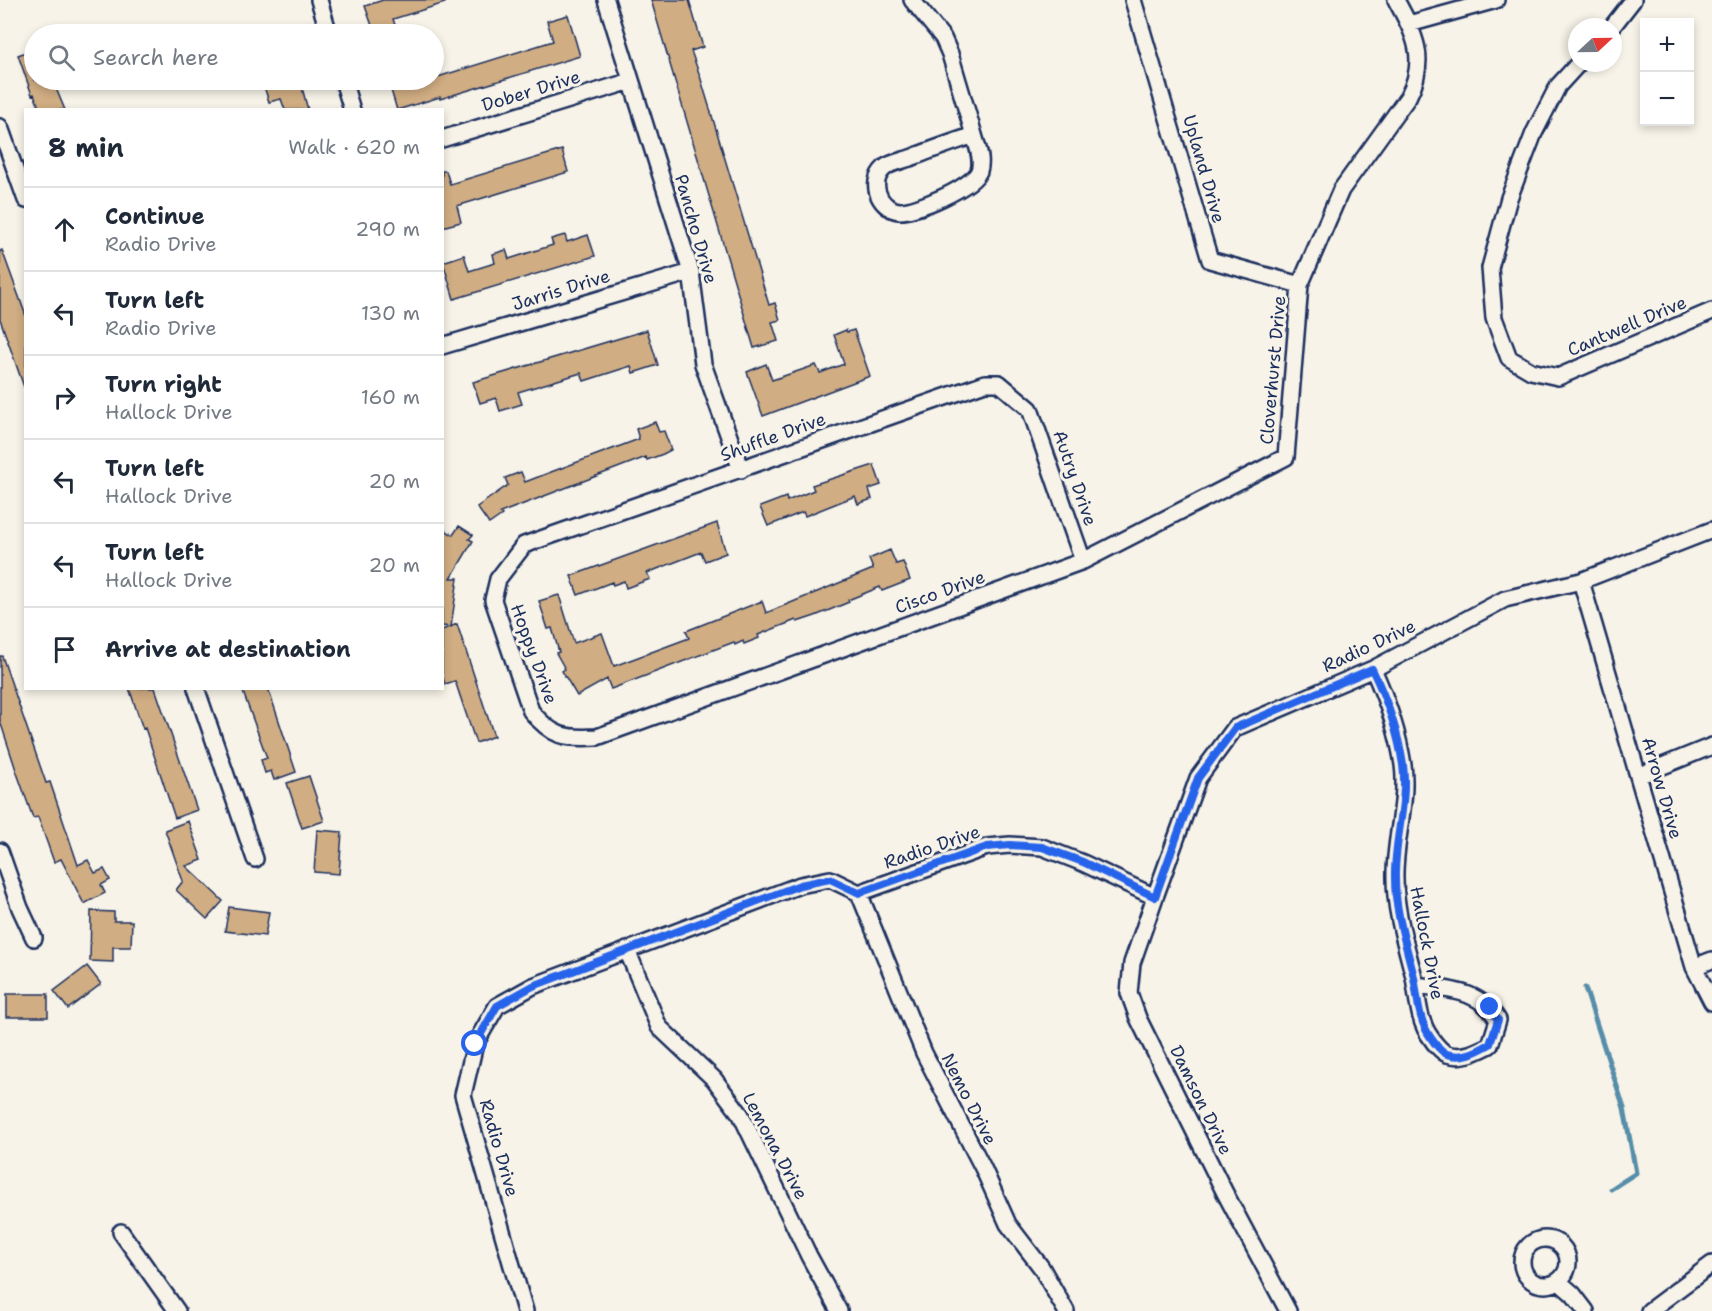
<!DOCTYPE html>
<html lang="en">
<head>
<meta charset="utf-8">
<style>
	body { margin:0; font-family:"Shantell Sans",sans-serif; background:#f6f6f7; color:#1f2937 }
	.controls { position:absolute; right:18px; top:18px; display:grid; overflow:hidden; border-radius:0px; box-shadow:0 3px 9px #0003 }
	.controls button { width:54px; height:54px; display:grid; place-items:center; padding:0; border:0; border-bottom:2px solid #e0e1e3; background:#fff; color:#1f2937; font:30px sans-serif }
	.compass { position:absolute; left:1568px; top:18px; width:54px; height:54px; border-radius:50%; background:#fff; box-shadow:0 3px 9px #0003; rotate:68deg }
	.stop { position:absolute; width:18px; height:18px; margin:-14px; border:4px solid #2563eb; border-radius:50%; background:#fff }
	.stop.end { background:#2563eb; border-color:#fff; box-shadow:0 2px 6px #0008 }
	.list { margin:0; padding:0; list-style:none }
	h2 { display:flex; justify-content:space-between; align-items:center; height:78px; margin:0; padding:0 24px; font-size:26px }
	h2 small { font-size:20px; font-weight:400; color:#747a83 }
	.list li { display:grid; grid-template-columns:39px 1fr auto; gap:18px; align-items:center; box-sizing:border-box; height:84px; padding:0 24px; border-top:2px solid #e0e1e3 }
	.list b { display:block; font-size:22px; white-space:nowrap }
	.list p { margin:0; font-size:20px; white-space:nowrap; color:#747a83 }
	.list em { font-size:20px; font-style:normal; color:#747a83 }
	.icon { flex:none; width:33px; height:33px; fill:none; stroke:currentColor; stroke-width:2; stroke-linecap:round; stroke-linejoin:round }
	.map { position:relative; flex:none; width:1712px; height:1311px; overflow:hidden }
	.search { position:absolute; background:#fff; box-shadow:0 3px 9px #0003; left:24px; top:24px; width:420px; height:66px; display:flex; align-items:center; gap:15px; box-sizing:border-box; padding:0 21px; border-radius:33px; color:#747a83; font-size:22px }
	.panel { position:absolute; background:#fff; box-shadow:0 3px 9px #0003; left:24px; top:108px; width:420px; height:582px; border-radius:0px }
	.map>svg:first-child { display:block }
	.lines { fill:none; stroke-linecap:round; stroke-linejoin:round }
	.stream { stroke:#568da9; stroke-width:5 }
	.building { fill:#d0ad83; stroke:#1b2f5e; stroke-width:1.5 }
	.street-casing { stroke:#1b2f5e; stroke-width:20 }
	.street { stroke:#f7f3e8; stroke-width:15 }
	.route { stroke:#2563eb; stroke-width:8 }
	.labels { text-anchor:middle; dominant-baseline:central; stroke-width:6; stroke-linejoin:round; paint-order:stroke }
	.street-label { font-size:18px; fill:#1b2f5e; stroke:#f7f3e8 }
</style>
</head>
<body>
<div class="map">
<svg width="1712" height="1311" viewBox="0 0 1712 1311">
	<rect width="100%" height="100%" fill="#f7f3e8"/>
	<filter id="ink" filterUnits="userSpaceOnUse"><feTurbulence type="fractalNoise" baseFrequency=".0167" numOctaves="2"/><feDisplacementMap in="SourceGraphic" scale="12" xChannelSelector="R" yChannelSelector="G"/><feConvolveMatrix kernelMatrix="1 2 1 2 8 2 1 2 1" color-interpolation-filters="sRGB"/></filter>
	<g filter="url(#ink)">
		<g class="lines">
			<path class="stream" d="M1585,988L1624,1108L1636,1173L1611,1189"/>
		</g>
		<path class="building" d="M383,0H445V3L393,19L398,34H375L365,6Z
			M651,0H689L703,47L691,51L700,76L769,305L775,303L780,320L772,322L778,341L754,348Z
			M568,15L580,56L440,99V97L397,110L388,80H411L412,85L553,41L547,21Z
			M34,49V80H68V82L55,86L65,110H40L34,94L32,95L18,55Z
			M262,80H300L308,110H285L281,99L269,102Z
			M562,150L568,172L457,206L461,222L442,227V171H446L450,184Z
			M565,235L567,242L588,235L595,256L454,299L443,262L464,255L469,271L495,263L493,254L506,250L509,259L553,245L551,239Z
			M2,250L26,316V386L24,387L0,319V251Z
			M647,330L658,365L633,373L631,366L584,381L581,373L518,392L522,404L500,411L496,398L480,403L473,382Z
			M846,330L847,332L854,330L870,376L763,416L747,372L766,364L772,380L816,365L820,373L844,364L834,335Z
			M655,422L659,432L664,431L671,450L663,454L647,460L646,457L500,513L502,515L489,524L477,507L508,485L505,478L521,472L525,482L551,472L639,439L636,429Z
			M874,465L881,485L869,489L872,499L858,504L855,496L805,516L803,512L768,526L760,507L786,497L787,501L814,490L812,485Z
			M717,523L726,553L705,561L701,552L647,573L650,579L626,588L624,581L613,585L612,582L578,595L571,576Z
			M459,526L473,535L469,539L473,541L451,578H458L451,627L442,626V528L453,535Z
			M890,550L896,564L903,562L910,580L882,591L880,587L848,600L849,602L815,616L797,622L796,620L758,635L759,638L744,644L743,641L735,645L734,642L611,689L607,679L577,696L562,671L565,669L556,653L559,652L552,628L548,629L539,601L559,595L574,643L602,633L614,666L689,638L686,631L762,601L766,613L873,569L869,559Z
			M457,624L494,736L476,743L455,681L445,684L442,675V630Z
			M0,656H2L46,783L50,782L78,865L88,860L95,873L104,869L110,880L101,885L105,893L84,904L61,859L54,862L38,817L33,818L17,773L0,721Z
			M129,688H155L197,810L175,818L145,728L143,729Z
			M253,688H268L296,772L274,780L271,771L265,773L261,760L267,758L243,692Z
			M309,776L324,821L302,828L287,783Z
			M188,821L202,860L186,866L223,901L207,919L176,890L183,881L165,830Z
			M317,830L342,832L339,874L314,872Z
			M229,907L269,912L265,936L225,931Z
			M91,911L114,912V921H132L131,947H113V962L90,961Z
			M87,966L101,984L68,1009L54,991Z
			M7,994H48V1017H7Z"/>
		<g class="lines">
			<g class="street-casing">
				<path id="street" d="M319,0L329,34
					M606,0L691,272L703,364L741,470
					M912,0L943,38L950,54L974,135
					M1133,0L1210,260L1300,285
					M1409,24L1496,0
					M1612,27L1633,0
					M1579,63L1558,86L1534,133L1509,198L1490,268L1494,318L1509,358L1531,371L1558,377L1712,311
					M343,80L352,110
					M0,127L26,200
					M974,135C977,146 983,159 979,171C973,187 915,212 899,211C877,208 868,179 887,166C894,162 905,160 913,157C933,149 954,142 974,135Z
					M442,139L631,81
					M442,346L691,272
					M1083,561L1030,409L999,383H985L524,545L498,579L493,600L531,711C552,737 565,739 597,737L1083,561L1286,457L1300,285L1341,190L1408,97C1428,59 1415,35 1396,0
					M1581,581L1694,967L1712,1002
					M1373,669C1387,700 1398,731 1403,765C1408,802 1394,841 1395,878C1395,910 1405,942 1413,973C1418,994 1417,1020 1431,1038C1434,1043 1442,1052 1447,1054C1463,1059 1476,1052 1490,1045L1498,1020C1479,989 1449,990 1415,985
					M196,688L255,859
					M1638,776L1712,746
					M0,851L20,908L34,938
					M859,893L924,1053L983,1168L1008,1224L1041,1267L1066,1311
					M1155,897L1132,963L1129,993L1138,1018L1225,1193L1288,1311
					M627,950L659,1027L714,1079L741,1115L809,1256L839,1311
					M1694,967L1712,960
					M121,1232L177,1311
					M1522 1262a23 23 0 1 1 46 0a23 23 0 1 1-46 0Z
					M1558,1281L1573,1294L1586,1311
					M525,1311L463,1095L475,1044L497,1006L533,986L800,885L830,879L859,893L987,847L1010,845L1042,847L1083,863L1155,897L1198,778L1235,728L1373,669L1505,599L1581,581L1712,530
					M1649,1311L1712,1264"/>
			</g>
			<use href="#street" class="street"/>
		</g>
	</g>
	<g class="lines" filter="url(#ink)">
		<path class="route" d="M475,1044L497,1006L533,986L800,885L830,879L859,893L987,847L1010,845L1042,847L1083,862L1155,897L1198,778L1235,728L1372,669C1387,700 1398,731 1403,765C1408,803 1394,840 1395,878C1395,910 1405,942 1413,973C1418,994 1417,1019 1431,1038C1434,1043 1442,1052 1447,1054C1463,1059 1476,1052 1490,1044L1498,1020L1490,1007"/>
	</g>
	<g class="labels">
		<g class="street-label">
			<text transform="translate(531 91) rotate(-17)">Dober Drive</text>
			<text transform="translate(1204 169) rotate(74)">Upland Drive</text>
			<text transform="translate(696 229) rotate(74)">Pancho Drive</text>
			<text transform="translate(561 290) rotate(-17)">Jarris Drive</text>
			<text transform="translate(1627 326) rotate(-23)">Cantwell Drive</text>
			<text transform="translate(1273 370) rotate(-85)">Cloverhurst Drive</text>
			<text transform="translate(773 437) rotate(-20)">Shuffle Drive</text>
			<text transform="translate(1075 478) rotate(71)">Autry Drive</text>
			<text transform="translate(940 592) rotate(-20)">Cisco Drive</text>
			<text transform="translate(1369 646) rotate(-25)">Radio Drive</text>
			<text transform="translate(534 654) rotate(70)">Hoppy Drive</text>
			<text transform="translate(1662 788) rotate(74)">Arrow Drive</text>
			<text transform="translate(932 847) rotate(-19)">Radio Drive</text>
			<text transform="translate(1427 943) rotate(79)">Hallock Drive</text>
			<text transform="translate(969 1099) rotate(63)">Nemo Drive</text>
			<text transform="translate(1201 1100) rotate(64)">Damson Drive</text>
			<text transform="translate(775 1146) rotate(62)">Lemona Drive</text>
			<text transform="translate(499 1148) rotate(74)">Radio Drive</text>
		</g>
	</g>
</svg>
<div class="controls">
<button>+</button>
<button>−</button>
</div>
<svg class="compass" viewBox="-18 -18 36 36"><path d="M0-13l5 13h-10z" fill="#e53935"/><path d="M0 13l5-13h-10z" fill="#747a83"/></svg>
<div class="stop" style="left:475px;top:1044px"></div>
<div class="stop end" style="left:1490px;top:1007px"></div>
<div class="search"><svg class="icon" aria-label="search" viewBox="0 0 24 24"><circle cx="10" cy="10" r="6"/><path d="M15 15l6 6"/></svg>Search here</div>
<section class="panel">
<h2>8 min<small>Walk · 620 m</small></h2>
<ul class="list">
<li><svg class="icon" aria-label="ahead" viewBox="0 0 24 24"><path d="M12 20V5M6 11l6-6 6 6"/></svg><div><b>Continue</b><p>Radio Drive</p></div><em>290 m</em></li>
<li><svg class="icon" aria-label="left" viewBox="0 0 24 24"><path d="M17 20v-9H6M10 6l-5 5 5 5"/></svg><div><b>Turn left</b><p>Radio Drive</p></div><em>130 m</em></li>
<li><svg class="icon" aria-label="right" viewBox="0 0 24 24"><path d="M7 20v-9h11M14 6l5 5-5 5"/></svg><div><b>Turn right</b><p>Hallock Drive</p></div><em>160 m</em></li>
<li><svg class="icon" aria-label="left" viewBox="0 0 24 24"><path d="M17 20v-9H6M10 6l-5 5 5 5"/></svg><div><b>Turn left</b><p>Hallock Drive</p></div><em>20 m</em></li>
<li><svg class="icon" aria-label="left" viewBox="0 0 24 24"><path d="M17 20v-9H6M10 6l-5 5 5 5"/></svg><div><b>Turn left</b><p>Hallock Drive</p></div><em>20 m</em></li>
<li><svg class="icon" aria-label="arrive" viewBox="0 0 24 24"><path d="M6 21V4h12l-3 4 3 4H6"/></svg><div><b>Arrive at destination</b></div></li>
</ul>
</section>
</div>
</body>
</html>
